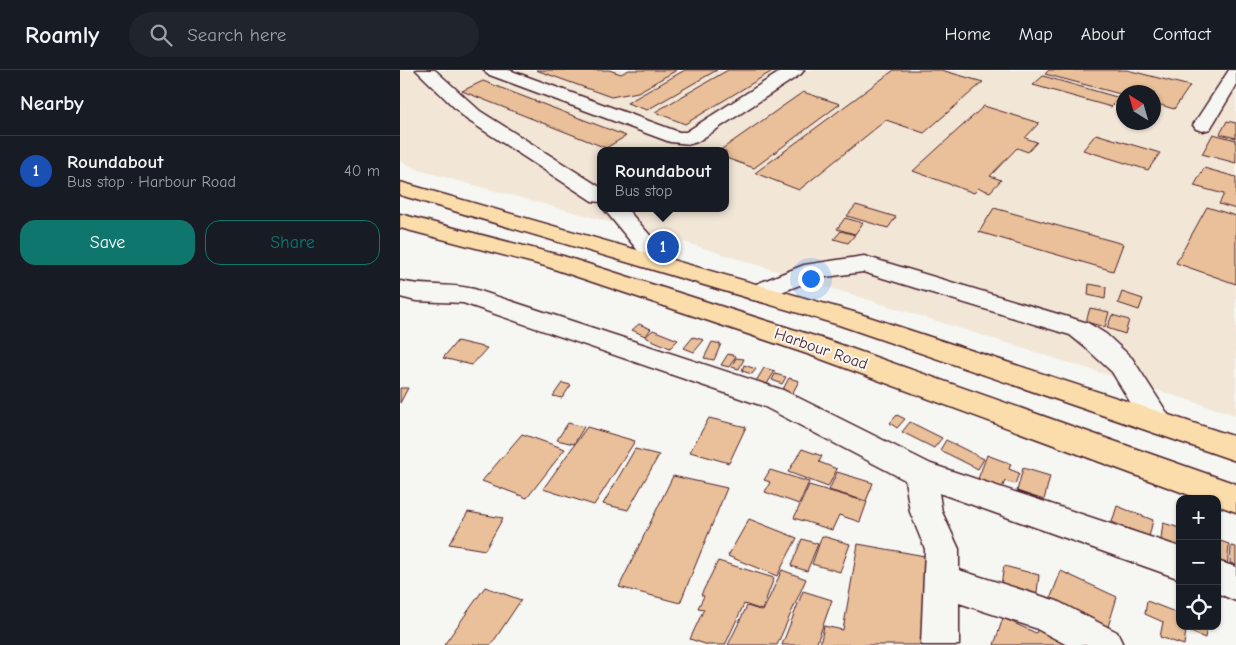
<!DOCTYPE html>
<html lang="en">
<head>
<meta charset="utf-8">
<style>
	body { margin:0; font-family:"Comic Neue",sans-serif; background:#20242c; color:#f1f3f6 }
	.controls { position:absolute; right:15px; bottom:15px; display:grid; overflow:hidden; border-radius:10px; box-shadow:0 1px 4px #0004 }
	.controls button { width:45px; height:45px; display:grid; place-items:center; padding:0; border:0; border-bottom:1px solid #363941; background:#171b24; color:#f1f3f6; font:25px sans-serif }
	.compass { position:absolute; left:716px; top:15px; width:45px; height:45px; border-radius:50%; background:#171b24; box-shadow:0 1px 4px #0004; rotate:323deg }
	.you { position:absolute; left:410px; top:208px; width:18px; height:18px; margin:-12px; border:4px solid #fff; border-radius:50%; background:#1a73e8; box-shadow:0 0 0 8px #1a73e833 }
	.badge { display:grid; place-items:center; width:32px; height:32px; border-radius:50%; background:#0f766e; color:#fff; font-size:16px; font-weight:700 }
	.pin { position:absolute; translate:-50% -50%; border:2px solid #fff; box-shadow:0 1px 5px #0006 }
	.popup { position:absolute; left:197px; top:77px; width:132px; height:65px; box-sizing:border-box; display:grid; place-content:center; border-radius:10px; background:#171b24; filter:drop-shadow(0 1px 4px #0005); font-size:16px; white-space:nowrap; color:#9ea1a6 }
	.popup b { font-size:19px; color:#f1f3f6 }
	.popup::after { content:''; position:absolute; left:50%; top:100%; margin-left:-10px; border:10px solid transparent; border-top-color:#171b24 }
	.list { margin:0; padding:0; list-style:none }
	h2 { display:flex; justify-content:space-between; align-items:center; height:65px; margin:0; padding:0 20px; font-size:21px }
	h2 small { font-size:16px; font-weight:400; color:#9ea1a6 }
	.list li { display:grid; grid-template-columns:32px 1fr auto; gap:15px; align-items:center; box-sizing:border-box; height:70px; padding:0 20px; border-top:1px solid #363941 }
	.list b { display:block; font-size:19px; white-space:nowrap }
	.list p { margin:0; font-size:16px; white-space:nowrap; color:#9ea1a6 }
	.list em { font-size:16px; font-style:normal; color:#9ea1a6 }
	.actions { display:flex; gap:10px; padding:15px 20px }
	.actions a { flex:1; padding:11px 0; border:1px solid #0f766e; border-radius:15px; text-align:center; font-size:18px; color:#0f766e }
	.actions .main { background:#0f766e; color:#fff }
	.icon { flex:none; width:28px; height:28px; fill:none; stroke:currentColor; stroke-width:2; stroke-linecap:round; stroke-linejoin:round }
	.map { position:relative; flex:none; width:836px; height:575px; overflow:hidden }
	header { display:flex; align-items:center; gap:30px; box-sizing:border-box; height:70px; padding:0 25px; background:#171b24; border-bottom:1px solid #363941 }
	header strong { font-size:24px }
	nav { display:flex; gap:28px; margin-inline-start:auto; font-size:18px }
	.search { width:350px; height:45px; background:#20242c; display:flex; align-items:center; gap:12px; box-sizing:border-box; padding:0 18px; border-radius:28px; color:#9ea1a6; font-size:19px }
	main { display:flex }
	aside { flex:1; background:#171b24 }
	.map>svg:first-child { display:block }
	.built { fill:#f2e6d7; fill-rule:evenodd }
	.building { fill:#e9c099; stroke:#4a1f2b }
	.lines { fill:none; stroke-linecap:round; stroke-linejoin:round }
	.minor-casing { stroke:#4a1f2b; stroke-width:3 }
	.highway-casing { stroke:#4a1f2b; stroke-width:3 }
	.minor { fill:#f6f6f2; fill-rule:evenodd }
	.highway { fill:#faddab; fill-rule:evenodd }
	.labels { text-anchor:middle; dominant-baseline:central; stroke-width:4; stroke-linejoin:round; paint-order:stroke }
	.street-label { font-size:16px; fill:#4a1f2b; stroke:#f6f6f2 }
</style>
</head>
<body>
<header>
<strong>Roamly</strong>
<div class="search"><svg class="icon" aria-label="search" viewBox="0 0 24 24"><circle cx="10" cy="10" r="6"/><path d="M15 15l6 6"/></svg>Search here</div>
<nav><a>Home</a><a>Map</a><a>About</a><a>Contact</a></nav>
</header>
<main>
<aside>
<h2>Nearby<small></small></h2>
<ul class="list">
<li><span class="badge" style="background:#1a4fb4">1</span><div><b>Roundabout</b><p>Bus stop · Harbour Road</p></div><em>40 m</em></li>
</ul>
<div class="actions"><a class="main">Save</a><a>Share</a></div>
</aside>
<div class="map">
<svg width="836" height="575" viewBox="0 0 836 575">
	<rect width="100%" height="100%" fill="#f6f6f2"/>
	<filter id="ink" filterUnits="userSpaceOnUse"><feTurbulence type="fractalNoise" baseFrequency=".02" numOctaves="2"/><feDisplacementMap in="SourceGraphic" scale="10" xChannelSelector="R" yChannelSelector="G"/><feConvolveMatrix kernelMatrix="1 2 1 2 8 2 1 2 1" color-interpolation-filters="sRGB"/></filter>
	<g filter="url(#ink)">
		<path class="built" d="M0,0H836V345L287,173L22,101L0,91ZM724,22H754V52H724ZM200,81H326V138H200Z"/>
		<path class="building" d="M136,0H209L221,4L229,0H277L238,22L211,27Z
			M285,0H317L247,40L227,33Z
			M328,0H374L285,54L255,42Z
			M494,0H541L583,12L524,63L486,50L399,120L355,103Z
			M649,0H727L790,16L774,39L754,33V22H724V25L645,4Z
			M643,6L720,28L711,37L633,15Z
			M83,11L226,66L206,78L62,21Z
			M403,22L440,34L354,98L326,88V81H319Z
			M584,36L639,53L625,68L637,72L628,82L617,78L590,106L601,110L590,122L579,118L574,123L513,101Z
			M827,51L836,53V68L820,64Z
			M696,64L760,83L748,100L683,80Z
			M813,64L836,70V93L802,84Z
			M804,98L836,107V139L819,134L824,124L794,116Z
			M456,135L496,147L488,158L447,146Z
			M807,137L836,146V214L776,193Z
			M594,138L723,174L713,201L579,162Z
			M445,148L463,153L455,164L437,159Z
			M441,161L455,165L448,173L434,169Z
			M689,214L706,217L705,229L688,225Z
			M722,222L743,229L739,240L718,233Z
			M690,238L709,242L705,257L686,252Z
			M712,245L729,250L725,264L707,258Z
			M239,254L251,259L245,266L232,260Z
			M253,260L278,270L270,278L245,267Z
			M293,267L304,270L294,282L284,278Z
			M57,271L87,278L72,295L43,288Z
			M312,272L321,274L314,290L304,288Z
			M328,284L336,286L329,297L321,295Z
			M336,288L344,289L339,299L331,297Z
			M344,295L356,299L352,304L342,301Z
			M364,298L375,301L367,314L356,311Z
			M375,304L386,307L382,314L372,310Z
			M389,308L399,311L392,324L382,321Z
			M162,313L171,315L162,328L153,326Z
			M0,318H8L0,333Z
			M497,345L505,349L497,358L490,353Z
			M309,348L346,357L329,393L290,382Z
			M510,352L542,368L534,378L502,362Z
			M168,353L184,357L174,374L157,370Z
			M187,357L235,371L194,435L143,419Z
			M122,364L165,379L127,428L82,411Z
			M546,370L584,389L578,399L540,380Z
			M235,379L259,385L228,440L203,434Z
			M402,379L422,386L419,392L437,399L428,417L388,402Z
			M587,385L611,394L609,399L619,403L615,414L605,411L602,418L578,409Z
			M623,398L650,406L644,430L617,421Z
			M370,400L409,412L399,434L365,422L370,412L364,410Z
			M437,402L473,413L466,431L429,420Z
			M273,406L327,418L280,533L219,517Z
			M409,415L467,432L460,452L439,445L432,460L394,448Z
			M717,436L753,450L749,467L712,452Z
			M68,442L103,448L85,480L49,474Z
			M349,449L397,468L377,506L328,486Z
			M763,453L780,458V484L760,477Z
			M422,466L450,474L440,502L412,494Z
			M402,469L418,474L407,501L391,496Z
			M817,470L829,474L827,500L817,496Z
			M458,474L536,488L527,575H420L424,556L443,560Z
			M831,476L836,477V495L830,493Z
			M318,491L374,508L362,540L344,534L325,575H308L290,569L304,539L298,538L304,526L301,525Z
			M604,496L639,505L636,531L600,521Z
			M382,500L406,509L377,575H328L347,536L363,541Z
			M661,501L717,527L707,560L649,532Z
			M85,517L121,530L91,575H44Z
			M403,521L432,530L416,575H382Z
			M747,531L780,544V556H807L805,568L786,560L784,575L760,567L763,552L745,544Z
			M603,548L636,563L639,556L668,575H594Z"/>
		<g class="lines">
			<g class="minor-casing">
				<path id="minor" d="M16,0H35L80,41L200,117V132L192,131L66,49Z
					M84,0H109L279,62H286L383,0H404L401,4L297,72L290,74L270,72L87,4Z
					M829,0H836V16L810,59L803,61L796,59L793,55Z
					M203,138H226L271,189L274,194L271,199L262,202L253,199Z
					M464,186L688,253L706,264L732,288L773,352L769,360L758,364L747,360L712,302L686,278L670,265L463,202L418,208L358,231L349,229L345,223L349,217L404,195Z
					M0,211C24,217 50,213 74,219L383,320L531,394L780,477V509L539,423L542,442L559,479V500L657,531L717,562L723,575H667L635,558L559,533V575H521L525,479L510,442L505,410L363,336L63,233L16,231L0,227Z
					M817,491L836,497V531L817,523Z"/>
			</g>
			<g class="highway-casing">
				<path id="highway" d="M0,112L457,243L836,367V391L439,255L0,125Z
					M0,144L163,186L430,271L836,414V442L817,435V429H800L410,285L145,196L0,158Z"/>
			</g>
			<use href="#minor" class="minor"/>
			<use href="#highway" class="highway"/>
		</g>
	</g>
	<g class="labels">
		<g class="street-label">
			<text transform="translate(421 279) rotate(19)">Harbour Road</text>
		</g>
	</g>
</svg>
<div class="controls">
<button>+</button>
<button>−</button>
<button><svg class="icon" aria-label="locate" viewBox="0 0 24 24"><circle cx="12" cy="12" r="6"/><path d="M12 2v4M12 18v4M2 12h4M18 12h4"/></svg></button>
</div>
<svg class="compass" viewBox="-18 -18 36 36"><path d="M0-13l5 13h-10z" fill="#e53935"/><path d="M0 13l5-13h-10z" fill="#9ea1a6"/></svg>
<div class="you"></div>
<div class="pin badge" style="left:263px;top:177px;background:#1a4fb4">1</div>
<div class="popup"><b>Roundabout</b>Bus stop</div>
</div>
</main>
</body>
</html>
